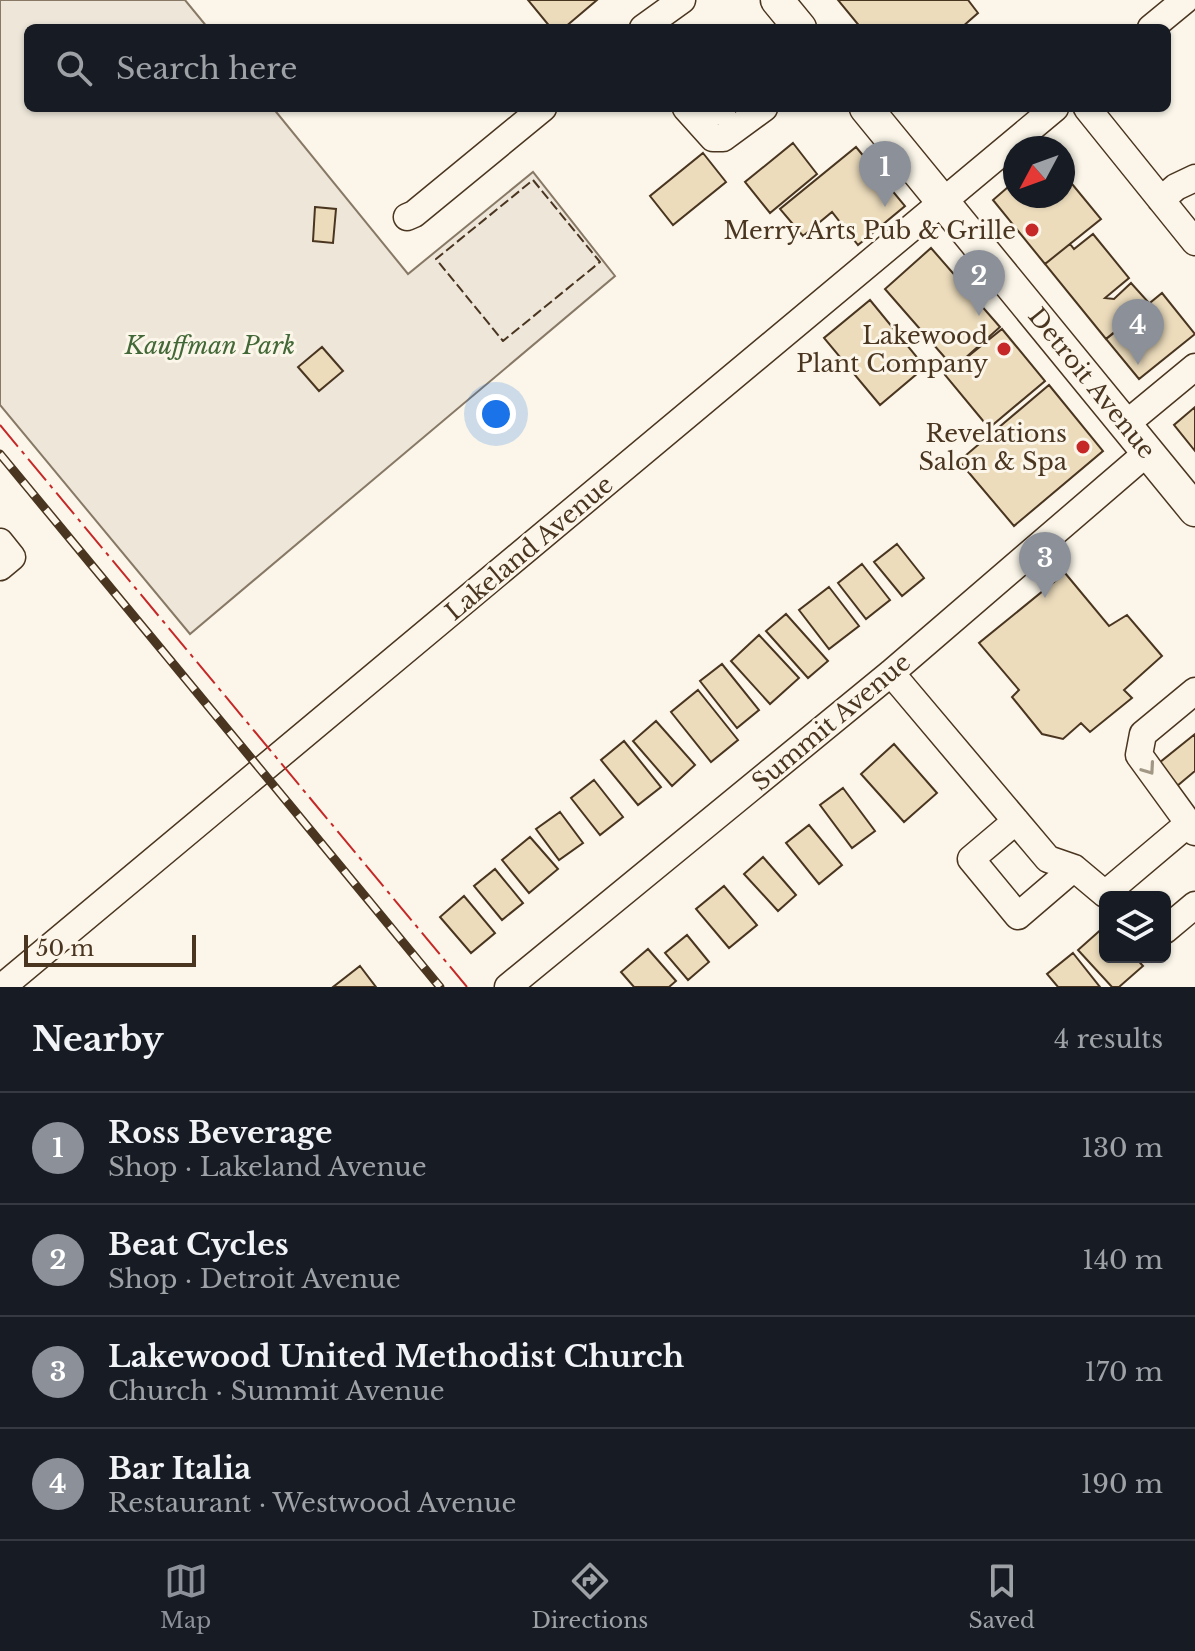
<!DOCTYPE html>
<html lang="en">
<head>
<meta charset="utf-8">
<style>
	body { margin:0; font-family:"Libre Baskerville",serif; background:#242831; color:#f1f3f6 }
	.controls { position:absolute; right:24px; bottom:24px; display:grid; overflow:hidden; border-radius:12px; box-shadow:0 2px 6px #0004 }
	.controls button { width:72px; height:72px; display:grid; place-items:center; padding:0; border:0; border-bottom:2px solid #363941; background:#171b24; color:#f1f3f6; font:40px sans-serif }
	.compass { position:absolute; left:1003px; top:136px; width:72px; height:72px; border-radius:50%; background:#171b24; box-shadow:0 2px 6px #0004; rotate:229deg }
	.scale { position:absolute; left:24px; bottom:20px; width:172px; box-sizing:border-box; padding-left:8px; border:4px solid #4a3520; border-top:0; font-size:22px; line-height:28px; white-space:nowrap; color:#4a3520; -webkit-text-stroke:6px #fbf6e9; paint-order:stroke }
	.you { position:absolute; left:496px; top:414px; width:28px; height:28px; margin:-20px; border:6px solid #fff; border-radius:50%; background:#1a73e8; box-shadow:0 0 0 12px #1a73e833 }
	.badge { display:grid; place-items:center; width:52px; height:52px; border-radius:50%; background:#8c9099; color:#fff; font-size:26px; font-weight:700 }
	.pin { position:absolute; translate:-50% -66px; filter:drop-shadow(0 2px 4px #0008) }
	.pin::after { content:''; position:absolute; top:42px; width:28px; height:24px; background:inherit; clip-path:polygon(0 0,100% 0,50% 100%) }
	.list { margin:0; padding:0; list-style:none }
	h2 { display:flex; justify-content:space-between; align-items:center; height:104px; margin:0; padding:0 32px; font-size:34px }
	h2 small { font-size:26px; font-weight:400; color:#9ea1a6 }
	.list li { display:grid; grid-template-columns:52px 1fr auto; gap:24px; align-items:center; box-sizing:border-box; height:112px; padding:0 32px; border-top:2px solid #363941 }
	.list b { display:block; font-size:30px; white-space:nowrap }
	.list p { margin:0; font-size:26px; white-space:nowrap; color:#9ea1a6 }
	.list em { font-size:26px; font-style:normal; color:#9ea1a6 }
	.icon { flex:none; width:44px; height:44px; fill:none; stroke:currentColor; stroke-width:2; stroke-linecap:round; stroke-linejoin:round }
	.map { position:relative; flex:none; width:1195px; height:987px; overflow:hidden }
	.search { position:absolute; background:#171b24; box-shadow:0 2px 6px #0004; left:24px; right:24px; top:24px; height:88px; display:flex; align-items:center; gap:20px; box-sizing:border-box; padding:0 28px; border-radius:12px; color:#9ea1a6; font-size:30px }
	.sheet { height:552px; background:#171b24 }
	nav { display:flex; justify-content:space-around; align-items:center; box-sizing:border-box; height:112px; border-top:2px solid #363941; background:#171b24; font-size:22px; color:#9ea1a6 }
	nav a { display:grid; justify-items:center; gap:4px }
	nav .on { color:#8c9099 }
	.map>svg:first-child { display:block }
	.green { fill:#ede6d9; stroke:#887966; stroke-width:2 }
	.building { fill:#ecdcbc; stroke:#4a3520; stroke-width:2 }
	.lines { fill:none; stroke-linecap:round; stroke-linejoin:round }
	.minor-casing { stroke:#4a3520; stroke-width:29 }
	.major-casing { stroke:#4a3520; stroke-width:35 }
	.minor { stroke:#fbf6e9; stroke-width:26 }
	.major { stroke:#fbf6e9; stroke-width:32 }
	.rail-casing { stroke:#4a3520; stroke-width:9 }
	.rail { stroke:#fbf6e9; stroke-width:6; stroke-dasharray:18; stroke-linecap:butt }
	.fence { stroke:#4a3520; stroke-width:2; stroke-dasharray:10 4; stroke-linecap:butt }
	.power { stroke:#c62828; stroke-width:2; stroke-dasharray:28 6 4 6; stroke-linecap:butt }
	.oneway { stroke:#a29684 }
	.poi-dot { fill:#c62828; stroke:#fbf6e9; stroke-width:3 }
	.labels { text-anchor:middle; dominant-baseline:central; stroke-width:6; stroke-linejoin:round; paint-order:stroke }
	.poi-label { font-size:24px; fill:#4a3520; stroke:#fbf6e9; text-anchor:end }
	.park-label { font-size:24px; font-style:italic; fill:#436837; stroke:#fbf6e9 }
	.street-label { font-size:24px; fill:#4a3520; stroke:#fbf6e9 }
</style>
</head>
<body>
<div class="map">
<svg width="1195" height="987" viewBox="0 0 1195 987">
	<rect width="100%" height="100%" fill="#fbf6e9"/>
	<path class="green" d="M0,0H185L208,28H28V108H273L408,274L533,172L615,276L190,634L0,405Z"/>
	<path class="building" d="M528,0H597L564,28H551Z
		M838,0H968L978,13L961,28H861Z
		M793,143L817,174L770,213L745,182Z
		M856,147L905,206L858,245L832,212L803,236L780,209Z
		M703,153L726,182L673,225L650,196Z
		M1063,173L1101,219L1045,264L993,200L1015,181V196H1063Z
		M315,207L336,209L333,243L313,241Z
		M1093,234L1129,278L1105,298L1114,299L1131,283L1150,304L1137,314L1133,313L1123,321L1124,325L1106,339L1045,264L1070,244L1074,249Z
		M931,248L1000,327L954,368L885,289Z
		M1162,293L1195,334L1139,379L1106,339Z
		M870,300L925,367L880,405L824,338Z
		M1002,329L1045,381L989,428L945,375Z
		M322,347L343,371L319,391L298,367Z
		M1049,385L1103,451L1014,526L959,461Z
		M1195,407V451L1174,425Z
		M897,544L924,578L902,596L874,562Z
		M862,564L890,600L866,619L838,583Z
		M1065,573L1109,626L1127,615L1162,656L1124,690L1132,698L1090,732L1081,723L1063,739L1042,734L1012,697L1019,690L979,643Z
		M829,587L859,626L829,649L799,610Z
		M786,614L828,661L808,678L766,631Z
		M759,635L799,678L770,704L731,661Z
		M722,664L759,710L737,728L700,681Z
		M698,690L738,740L711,762L671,712Z
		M656,721L695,765L672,786L633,741Z
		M1195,734V771L1177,786L1159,763Z
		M624,741L661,787L638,805L601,760Z
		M894,744L937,793L904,822L861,774Z
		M594,780L623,817L600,835L571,798Z
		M843,788L875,831L852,848L820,805Z
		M560,812L583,843L559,860L536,829Z
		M809,825L842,865L819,884L786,843Z
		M530,837L558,869L529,893L502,860Z
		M763,857L796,895L778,911L744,874Z
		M495,869L523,903L502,920L474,886Z
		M724,886L757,925L729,948L696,909Z
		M464,896L495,933L471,953L440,917Z
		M1105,926V957H1135L1143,966L1119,987H1112L1078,950Z
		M687,935L709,962L688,980L665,953Z
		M648,949L676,981L669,987H634L621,972Z
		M1073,953L1100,987H1058L1047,974Z
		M360,966L376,987H333Z"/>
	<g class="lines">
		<g class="minor-casing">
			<path id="minor" d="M643,28L682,0
				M1151,28L1185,0
				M686,108L713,138H723L764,108
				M698,108L701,111L717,112L723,108
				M1087,108L1195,242
				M1161,200L1176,187L1195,178
				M407,217L414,214L543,108
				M1126,424L1195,367
				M0,542L12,557L0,567
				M891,673L1048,859L1074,868L1105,894L1188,824
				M1195,691L1143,734L1139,755L1195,832
				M1016,821L971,859L1018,916L1074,868
				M1165,930L1195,905
				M2,987L1055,108
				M508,987L891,673L1149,451"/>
		</g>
		<g class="major-casing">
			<path id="major" d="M777,0L800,28
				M866,108L1195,510"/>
		</g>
		<use href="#minor" class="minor"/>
		<use href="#major" class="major"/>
		<g class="rail-casing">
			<path id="rail" d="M0,454L440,987"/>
		</g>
		<use href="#rail" class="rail"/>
		<path class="fence" d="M533,180L600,262L503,341L436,259Z"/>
		<path class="power" d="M0,425L467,987"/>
	</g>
	<defs><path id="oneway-chevron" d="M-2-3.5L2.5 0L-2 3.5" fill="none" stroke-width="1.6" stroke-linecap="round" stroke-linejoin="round" transform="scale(2)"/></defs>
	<use class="oneway" href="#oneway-chevron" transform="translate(1149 769) rotate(55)"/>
	<g class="poi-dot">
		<circle cx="1032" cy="230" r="8"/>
		<circle cx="1004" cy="349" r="8"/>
		<circle cx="1083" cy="447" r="8"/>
	</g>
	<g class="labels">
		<g class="poi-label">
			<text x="1016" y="230">Merry Arts Pub &amp; Grille</text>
			<text x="988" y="335">Lakewood<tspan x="988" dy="28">Plant Company</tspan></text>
			<text x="1067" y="433">Revelations<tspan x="1067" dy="28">Salon &amp; Spa</tspan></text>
		</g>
		<g class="park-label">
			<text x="210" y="345">Kauffman Park</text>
		</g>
		<g class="street-label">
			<text transform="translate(1092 383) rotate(51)">Detroit Avenue</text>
			<text transform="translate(529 548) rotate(-40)">Lakeland Avenue</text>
			<text transform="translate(831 722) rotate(-40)">Summit Avenue</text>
		</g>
	</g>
</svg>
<div class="controls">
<button><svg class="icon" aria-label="layers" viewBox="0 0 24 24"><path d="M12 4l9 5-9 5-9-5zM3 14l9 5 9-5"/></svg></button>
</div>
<svg class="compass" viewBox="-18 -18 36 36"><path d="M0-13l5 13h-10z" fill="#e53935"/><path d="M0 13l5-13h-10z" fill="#9ea1a6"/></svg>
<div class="scale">50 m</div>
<div class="you"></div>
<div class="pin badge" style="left:885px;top:207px">1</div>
<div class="pin badge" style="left:979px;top:316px">2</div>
<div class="pin badge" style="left:1045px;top:598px">3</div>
<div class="pin badge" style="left:1138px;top:365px">4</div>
<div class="search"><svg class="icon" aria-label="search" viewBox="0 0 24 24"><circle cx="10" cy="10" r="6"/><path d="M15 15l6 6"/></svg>Search here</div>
</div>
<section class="sheet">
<h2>Nearby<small>4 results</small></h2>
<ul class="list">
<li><span class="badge">1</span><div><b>Ross Beverage</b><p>Shop · Lakeland Avenue</p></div><em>130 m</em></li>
<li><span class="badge">2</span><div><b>Beat Cycles</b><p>Shop · Detroit Avenue</p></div><em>140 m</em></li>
<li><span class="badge">3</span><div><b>Lakewood United Methodist Church</b><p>Church · Summit Avenue</p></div><em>170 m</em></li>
<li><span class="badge">4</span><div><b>Bar Italia</b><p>Restaurant · Westwood Avenue</p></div><em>190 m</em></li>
</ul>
</section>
<nav>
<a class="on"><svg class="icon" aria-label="map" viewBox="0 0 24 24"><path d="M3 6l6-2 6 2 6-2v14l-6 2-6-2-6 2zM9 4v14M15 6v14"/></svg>Map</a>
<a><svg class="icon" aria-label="directions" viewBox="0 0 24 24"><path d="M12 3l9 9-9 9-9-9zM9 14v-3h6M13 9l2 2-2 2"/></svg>Directions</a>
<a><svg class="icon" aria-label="saved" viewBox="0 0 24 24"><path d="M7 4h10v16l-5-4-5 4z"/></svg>Saved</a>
</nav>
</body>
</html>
